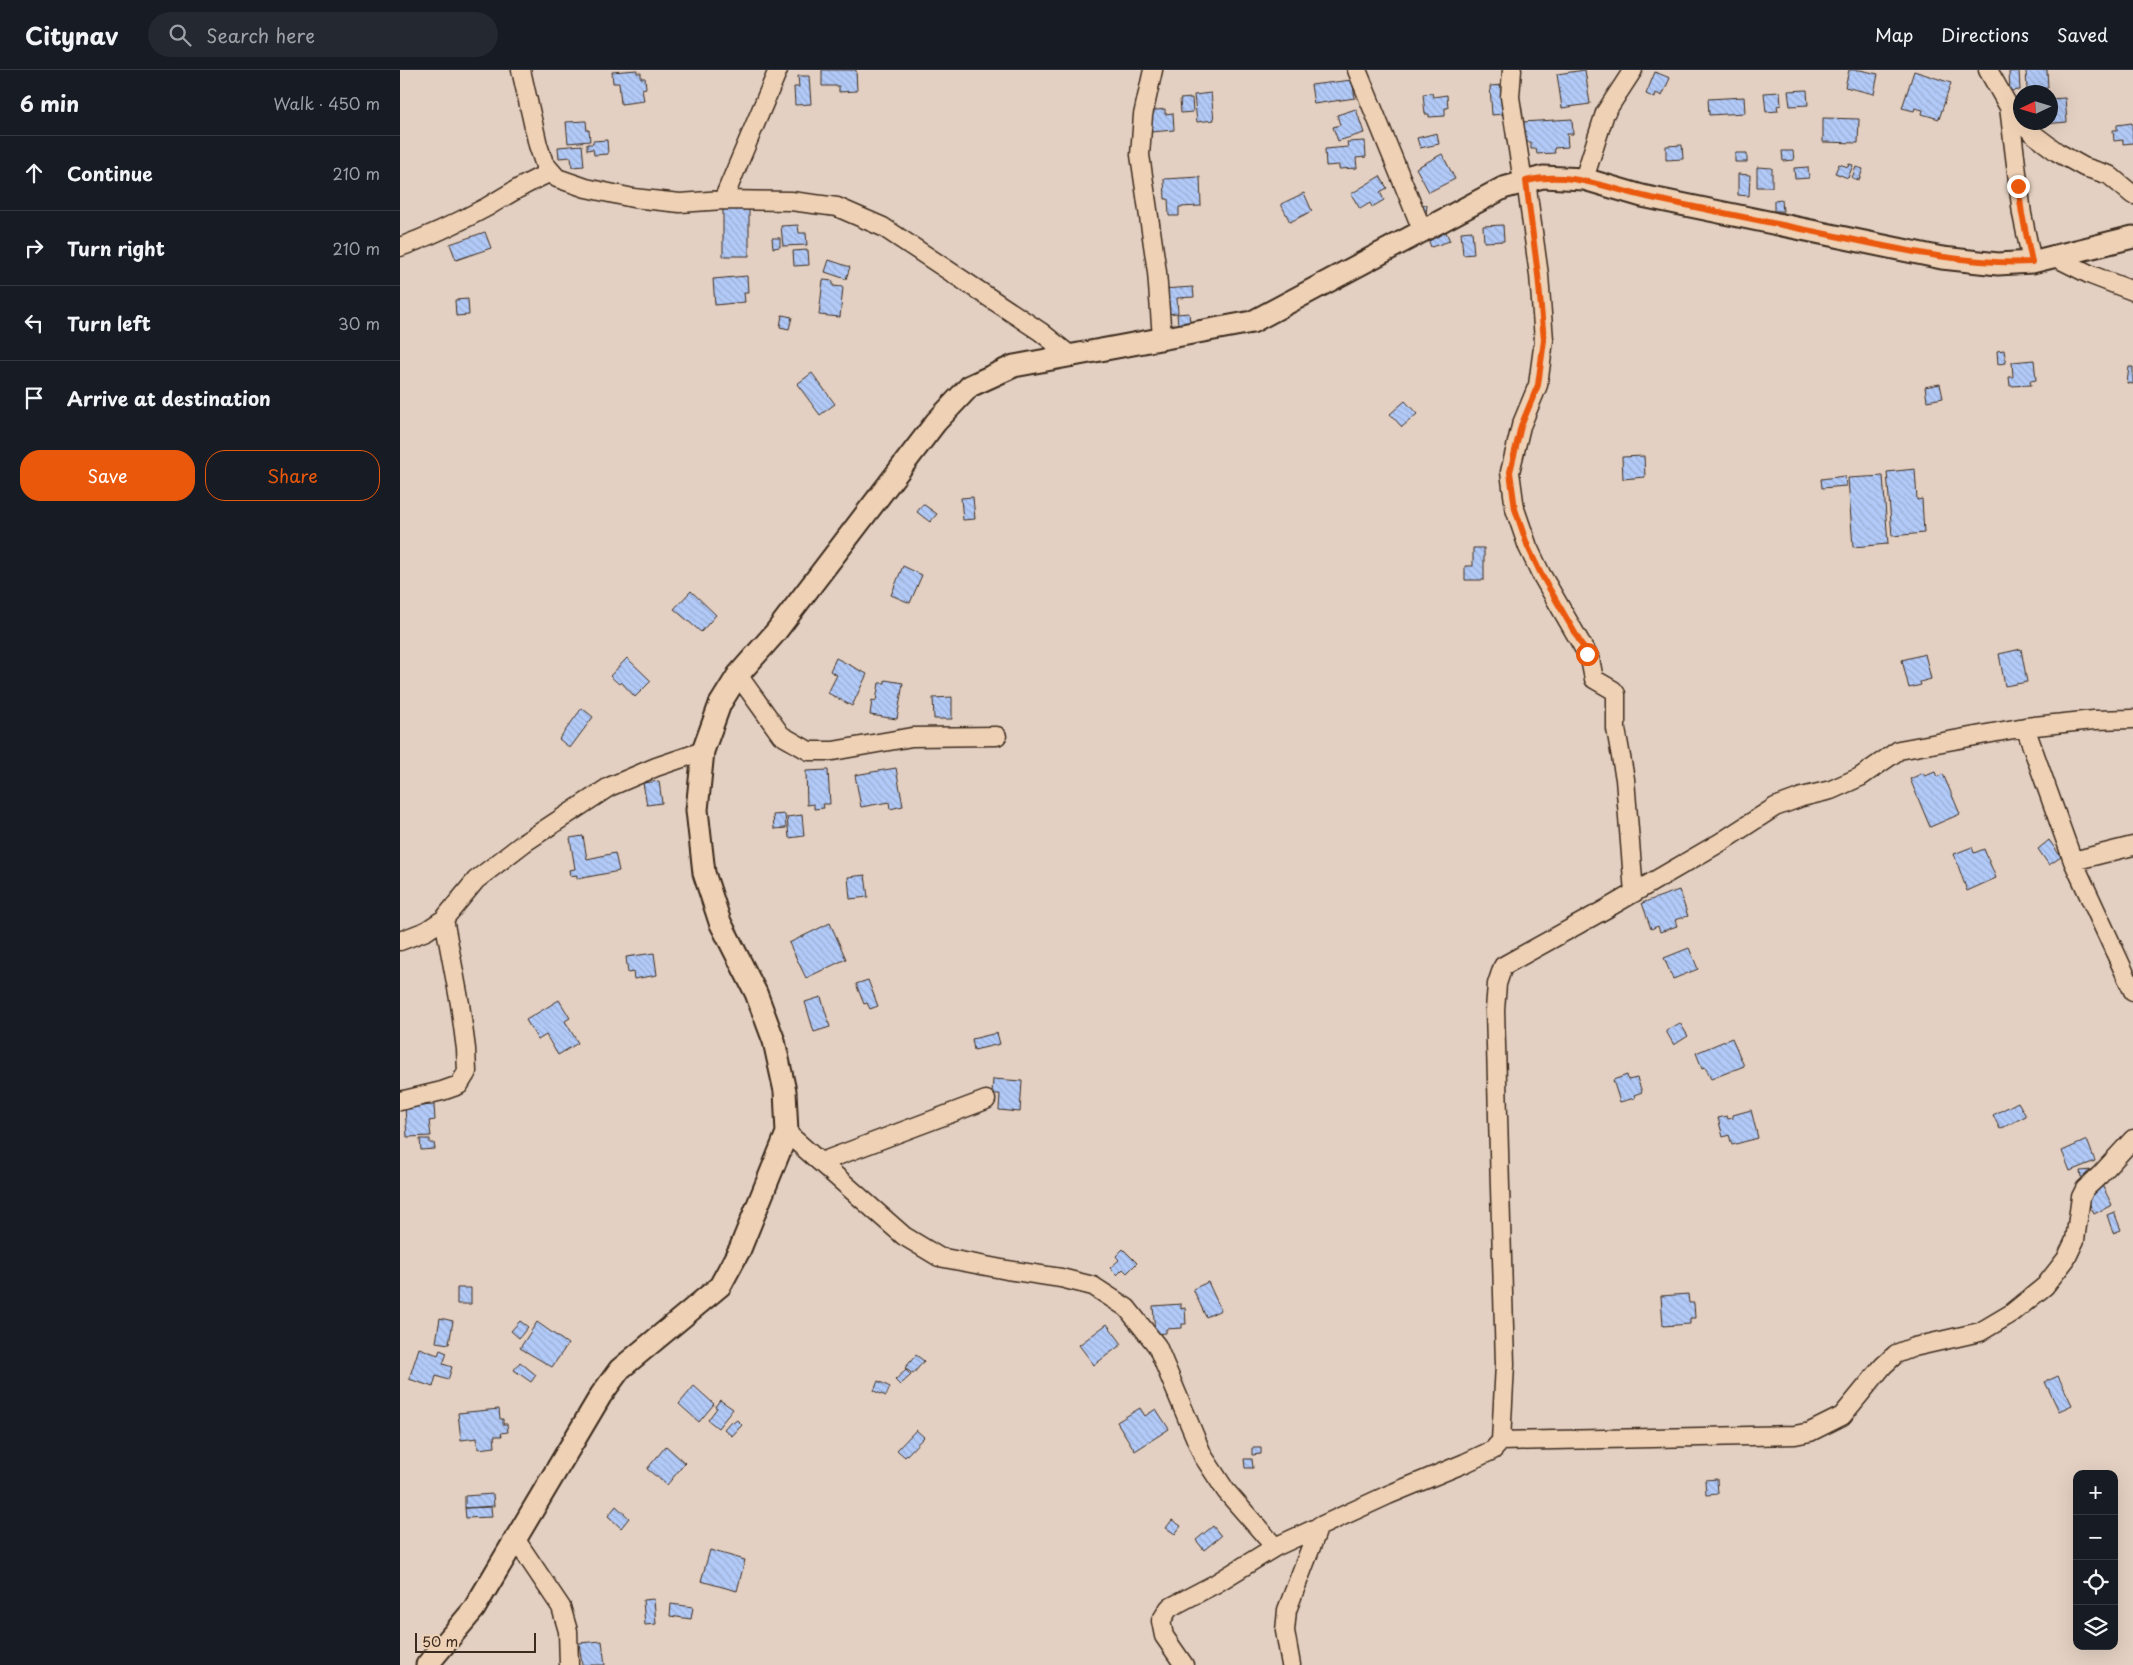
<!DOCTYPE html>
<html lang="en">
<head>
<meta charset="utf-8">
<style>
	body { margin:0; font-family:"Playpen Sans",sans-serif; background:#242831; color:#f1f3f6 }
	.controls { position:absolute; right:15px; bottom:15px; display:grid; overflow:hidden; border-radius:10px; box-shadow:0 5px 20px #0002 }
	.controls button { width:45px; height:45px; display:grid; place-items:center; padding:0; border:0; border-bottom:1px solid #363941; background:#171b24; color:#f1f3f6; font:25px sans-serif }
	.compass { position:absolute; left:1613px; top:15px; width:45px; height:45px; border-radius:50%; background:#171b24; box-shadow:0 5px 20px #0002; rotate:266deg }
	.scale { position:absolute; left:15px; bottom:12px; width:121px; box-sizing:border-box; padding-left:5px; border:2px solid #3b2a1e; border-top:0; font-size:14px; line-height:18px; white-space:nowrap; color:#3b2a1e; -webkit-text-stroke:4px #efd1b5; paint-order:stroke }
	.stop { position:absolute; width:15px; height:15px; margin:-11px; border:4px solid #ea580c; border-radius:50%; background:#fff }
	.stop.end { background:#ea580c; border-color:#fff; box-shadow:0 1px 5px #0008 }
	.list { margin:0; padding:0; list-style:none }
	h2 { display:flex; justify-content:space-between; align-items:center; height:65px; margin:0; padding:0 20px; font-size:21px }
	h2 small { font-size:16px; font-weight:400; color:#9ea1a6 }
	.list li { display:grid; grid-template-columns:32px 1fr auto; gap:15px; align-items:center; box-sizing:border-box; height:75px; padding:0 20px; border-top:1px solid #363941 }
	.list b { display:block; font-size:19px; white-space:nowrap }
	.list em { font-size:16px; font-style:normal; color:#9ea1a6 }
	.actions { display:flex; gap:10px; padding:15px 20px }
	.actions a { flex:1; padding:11px 0; border:1px solid #ea580c; border-radius:20px; text-align:center; font-size:18px; color:#ea580c }
	.actions .main { background:#ea580c; color:#fff }
	.icon { flex:none; width:28px; height:28px; fill:none; stroke:currentColor; stroke-width:2; stroke-linecap:round; stroke-linejoin:round }
	.map { position:relative; flex:none; width:1733px; height:1595px; overflow:hidden }
	header { display:flex; align-items:center; gap:30px; box-sizing:border-box; height:70px; padding:0 25px; background:#171b24; border-bottom:1px solid #363941 }
	header strong { font-size:24px }
	nav { display:flex; gap:28px; margin-inline-start:auto; font-size:18px }
	.search { width:350px; height:45px; background:#242831; display:flex; align-items:center; gap:12px; box-sizing:border-box; padding:0 18px; border-radius:28px; color:#9ea1a6; font-size:19px }
	main { display:flex }
	aside { flex:1; background:#171b24 }
	.map>svg:first-child { display:block }
	.building { fill:url(#building-back-hatch); stroke:#3b2a1e }
	.lines { fill:none; stroke-linecap:round; stroke-linejoin:round }
	.minor-casing { stroke:#3b2a1e; stroke-width:21 }
	.tertiary-casing { stroke:#3b2a1e; stroke-width:25 }
	.minor { stroke:#efd1b5; stroke-width:18 }
	.tertiary { stroke:#efd1b5; stroke-width:21 }
	.route { stroke:#ea580c; stroke-width:6 }
</style>
</head>
<body>
<header>
<strong>Citynav</strong>
<div class="search"><svg class="icon" aria-label="search" viewBox="0 0 24 24"><circle cx="10" cy="10" r="6"/><path d="M15 15l6 6"/></svg>Search here</div>
<nav><a>Map</a><a>Directions</a><a>Saved</a></nav>
</header>
<main>
<aside>
<h2>6 min<small>Walk · 450 m</small></h2>
<ul class="list">
<li><svg class="icon" aria-label="ahead" viewBox="0 0 24 24"><path d="M12 20V5M6 11l6-6 6 6"/></svg><div><b>Continue</b></div><em>210 m</em></li>
<li><svg class="icon" aria-label="right" viewBox="0 0 24 24"><path d="M7 20v-9h11M14 6l5 5-5 5"/></svg><div><b>Turn right</b></div><em>210 m</em></li>
<li><svg class="icon" aria-label="left" viewBox="0 0 24 24"><path d="M17 20v-9H6M10 6l-5 5 5 5"/></svg><div><b>Turn left</b></div><em>30 m</em></li>
<li><svg class="icon" aria-label="arrive" viewBox="0 0 24 24"><path d="M6 21V4h12l-3 4 3 4H6"/></svg><div><b>Arrive at destination</b></div></li>
</ul>
<div class="actions"><a class="main">Save</a><a>Share</a></div>
</aside>
<div class="map">
<svg width="1733" height="1595" viewBox="0 0 1733 1595">
	<defs>
		<pattern id="building-back-hatch" width="6" height="6" patternUnits="userSpaceOnUse" patternTransform="scale(1.25)"><rect width="6" height="6" fill="#b2caf8"/><path d="M-1 5l2 2M0 0l6 6M5-1l2 2" fill="none" stroke="#9aaed4"/></pattern>
	</defs>
	<rect width="100%" height="100%" fill="#e3d0c2"/>
	<filter id="ink" filterUnits="userSpaceOnUse"><feTurbulence type="fractalNoise" baseFrequency=".02" numOctaves="2"/><feDisplacementMap in="SourceGraphic" scale="10" xChannelSelector="R" yChannelSelector="G"/><feConvolveMatrix kernelMatrix="1 2 1 2 8 2 1 2 1" color-interpolation-filters="sRGB"/></filter>
	<g filter="url(#ink)">
		<path class="building" d="M237,0V3H241V8H245L246,18L242,19L244,31L221,34L219,13H213L212,2Z
			M422,0H456L457,21L439,22V16H422Z
			M1185,0L1190,34L1162,38L1157,4Z
			M1449,0H1460L1478,4L1474,24L1445,17Z
			M1626,0H1647L1648,18L1627,20Z
			M1514,1L1551,13L1539,49L1522,44L1523,40L1515,38L1514,41L1502,38Z
			M1619,1L1620,20L1610,21L1609,2Z
			M1255,2L1270,8L1262,26L1256,23L1255,28L1246,24Z
			M398,6H409L411,34L395,35L394,17H399Z
			M952,10L955,28L914,34L911,15Z
			M1103,15L1105,44L1092,45L1090,16Z
			M1407,20L1408,35L1390,36L1388,21Z
			M1380,22L1381,35L1377,36L1378,41L1366,42L1364,23Z
			M811,23L814,50L797,52L794,25Z
			M1032,23L1033,27L1047,25L1048,38H1045V46L1029,47V44H1025L1023,24Z
			M1344,27L1345,43L1309,45L1308,29Z
			M792,28L793,42L781,43L780,29Z
			M1665,28L1667,52L1633,55V52H1650V29Z
			M765,39V44L773,43L774,60L751,62L749,41Z
			M956,39L964,63L938,71L933,57L940,55L937,45Z
			M1423,48L1459,49L1458,73L1423,72Z
			M1172,49L1173,64H1167L1168,77L1154,78L1155,83L1137,84L1136,79H1131V72H1123L1122,52Z
			M186,51L187,61L189,60L190,71L168,73L166,52Z
			M1732,53L1733,73L1723,74V70L1714,71L1713,60H1717V55Z
			M1037,63L1039,74L1020,78L1017,68Z
			M207,70L208,84L194,85L193,79L187,80V74H193V71Z
			M965,71L966,87L956,88L957,98L939,99V95L926,96L925,79L948,77L947,72Z
			M182,75L184,96L172,97L171,87L159,88L158,77Z
			M1282,75L1283,89L1266,90V76Z
			M1382,81H1393L1394,90L1383,91Z
			M1335,83H1347V92H1335Z
			M1042,84L1055,109L1029,122L1016,98Z
			M1439,94L1448,97L1449,94L1453,95L1448,108L1435,103Z
			M1357,97L1372,98V117H1357Z
			M1408,97L1409,108L1395,109L1394,98Z
			M1456,97L1463,99L1459,110L1452,108Z
			M1338,104L1350,105L1349,126L1338,125Z
			M980,106L987,118L980,122L984,130L972,137L970,133L960,139L951,124Z
			M800,107L801,136L779,137V146H769L768,129H765L764,109Z
			M904,123L912,141L890,152L881,134Z
			M1382,130L1383,141H1374V131Z
			M1018,134L1027,135L1026,144H1017Z
			M323,138H349V186H323Z
			M398,155L399,163H406L407,175L383,176L381,156Z
			M1103,155L1104,171L1084,172L1083,156Z
			M1072,161L1074,184L1063,185L1061,162Z
			M85,162L91,178L56,190L50,174Z
			M1046,162L1050,171L1031,177L1028,169Z
			M372,168H380V177L373,178Z
			M408,180L409,195L394,196L393,181Z
			M429,190L450,197L446,209L425,202Z
			M347,206L348,223H344L345,232L315,235L313,209Z
			M423,210L433,211V216L443,217L440,247L419,245Z
			M793,217L794,227L777,228L778,243L764,244L762,219Z
			M68,229L69,245L56,246L55,230Z
			M789,243L790,253L778,254L777,244Z
			M382,245L392,247L389,259L380,257Z
			M1604,280L1606,293L1598,294L1597,281Z
			M1634,290L1636,310L1630,311L1631,315L1610,316L1609,307H1613L1612,292Z
			M1729,297H1733V314L1727,313Z
			M412,303L435,334L420,345L397,314Z
			M1540,314L1543,328L1527,331L1525,317Z
			M1005,331L1017,344L1002,357L990,344Z
			M1244,386L1245,407L1223,409L1222,387Z
			M1515,399L1517,430L1522,429L1524,463L1492,466L1487,402Z
			M1445,406L1446,416L1422,418L1421,409Z
			M1483,406L1488,474L1453,477L1448,408Z
			M573,427L575,449L563,450L561,428Z
			M523,434L537,444L530,452L517,442Z
			M1073,478H1084V510H1065V496H1073Z
			M503,496L522,505L510,533L491,525Z
			M291,521L316,545L301,562L274,539Z
			M1621,579L1627,612L1605,616L1599,584Z
			M1525,584L1531,609L1520,612L1521,615L1509,618L1502,590Z
			M227,588L251,611L235,627L221,612L219,614L210,606Z
			M436,588L467,604L452,636L428,623L437,605L430,601Z
			M485,610L503,613L497,649L470,645L472,630L476,631L479,613H485Z
			M552,627V649H534L533,628Z
			M182,638L193,647L170,678L159,669Z
			M496,698L503,736L490,739L489,732L461,737L455,705Z
			M428,700L430,734H423L424,738L414,739V734L407,735L406,701Z
			M1535,702L1537,707L1543,704L1560,744L1530,757L1510,709L1523,703L1525,706Z
			M259,711L262,733L247,735L243,713Z
			M385,744L386,758L374,759L373,745Z
			M402,745L404,766L389,768L387,747Z
			M183,766L187,789L215,783L219,801L177,809V805L170,806L169,800L175,799L170,768Z
			M1649,770L1661,787L1649,795L1638,779Z
			M1572,777L1574,783L1584,779L1596,808L1567,821L1554,784Z
			M465,805L468,827L450,829L448,807Z
			M1279,820L1288,846L1275,850L1277,856L1260,862L1258,856L1251,859L1242,833Z
			M430,853L446,889L406,908L389,873Z
			M1289,878L1298,899L1273,909L1264,888Z
			M254,883L257,905L234,909L233,902L228,903L226,887Z
			M468,910L478,936L470,939L467,933L464,934L456,914Z
			M421,927L430,957L414,962L405,932Z
			M159,930L170,948L165,951L178,973L158,985L146,965L138,970L126,950Z
			M1280,953L1288,966L1274,975L1266,961Z
			M597,963L600,974L574,980L572,969Z
			M1332,968L1344,996L1311,1009L1305,997L1302,998L1296,983Z
			M1227,1005L1228,1010L1237,1008L1242,1022L1234,1025L1235,1028L1220,1032L1213,1010Z
			M593,1009L622,1011L620,1042L599,1040L600,1024H592Z
			M1618,1032L1626,1046L1600,1059L1593,1045Z
			M34,1035L35,1050L29,1051L31,1066L7,1067L5,1037Z
			M1351,1040L1358,1068L1332,1075L1329,1065L1323,1067L1318,1048L1327,1046L1328,1049L1333,1048V1045Z
			M20,1069H30V1073H34L35,1079L21,1080Z
			M1687,1070L1695,1091L1670,1101L1662,1081Z
			M1692,1100L1693,1108L1681,1107L1680,1101Z
			M1702,1115L1712,1135L1694,1144L1685,1124Z
			M1714,1142L1721,1160L1713,1163L1707,1145Z
			M723,1179L737,1193L727,1203L723,1199L717,1205L710,1198L719,1190L716,1186Z
			M808,1212L821,1240L806,1247L793,1219Z
			M57,1218H71V1234H57Z
			M1288,1224L1289,1233H1294L1295,1248H1290V1254L1263,1256L1261,1226Z
			M781,1234V1239L785,1238L786,1254H782V1258L766,1259V1263L755,1264L753,1236Z
			M40,1248L53,1251L49,1274L36,1272Z
			M120,1251L128,1257L119,1268L111,1261Z
			M137,1252L168,1274L152,1297L120,1278Z
			M707,1254L722,1274L694,1295L679,1275Z
			M19,1278L38,1285L40,1280L47,1283L43,1294L52,1297L48,1310L36,1306L33,1317L9,1309Z
			M516,1285L524,1291L513,1304L505,1298Z
			M120,1292L136,1305L131,1312L114,1300Z
			M506,1300L511,1305L500,1315L495,1310Z
			M1658,1306L1672,1335L1659,1341L1645,1312Z
			M478,1311L490,1317L486,1326L474,1321Z
			M294,1316L314,1334L299,1352L279,1334Z
			M320,1330L333,1339L318,1358L308,1350L317,1338L315,1337Z
			M740,1338L745,1346L756,1339L769,1359L735,1381L717,1352Z
			M99,1339L100,1349H103V1354H107L108,1362L101,1363L102,1366H94L95,1377L78,1379L77,1368L61,1370L58,1343Z
			M337,1350L342,1355L332,1366L324,1359L331,1351L333,1353Z
			M516,1360L524,1367L505,1387L497,1380Z
			M266,1376L285,1393L267,1415L247,1399Z
			M852,1378H861V1384L852,1385Z
			M844,1389H852L853,1398H845Z
			M1317,1409L1318,1424L1306,1425L1305,1410Z
			M93,1424L94,1436L65,1438V1426Z
			M216,1436L229,1448L221,1458L208,1446Z
			M91,1437L92,1447L66,1448L65,1438Z
			M772,1450L781,1456L775,1464L766,1458Z
			M813,1456L821,1466L804,1480L796,1470Z
			M310,1480L345,1490L337,1521L301,1511Z
			M254,1529L256,1554L245,1555L243,1530Z
			M271,1534L293,1537L291,1549L270,1546Z
			M202,1571L205,1595H182L179,1573Z"/>
		<g class="lines">
			<g class="minor-casing">
				<path id="minor" d="M121,0L138,75L144,93L157,108L186,118L233,128L280,133L323,130L391,131L437,137L483,157L641,262L672,287
					M753,0L743,45L740,85L757,202L762,268
					M957,0L1023,162
					M1112,0L1110,27L1123,112
					M1588,0L1609,37L1622,144L1632,192
					M1623,52L1632,63L1657,82L1684,97L1709,105L1733,125
					M1184,109L1205,43L1233,0
					M1126,111L1139,205L1144,270L1138,315L1121,356L1110,402L1115,439L1128,477L1141,504L1190,589L1194,609L1213,620L1216,624V659L1225,709L1234,823
					M323,130L378,0
					M0,177C30,166 59,152 87,137C108,124 128,112 151,102
					M1655,187L1691,205L1733,221
					M338,605L381,665L409,681H433L512,667L597,666
					M1625,657L1673,791L1733,921
					M1673,791L1733,776
					M0,871L26,861L44,849L76,810L124,773L209,717L256,697L303,681
					M0,1031L42,1021L59,1015L67,1002L66,979L60,934L44,849
					M387,1063L504,1166L539,1187L607,1200L661,1208L693,1216L727,1238L757,1276L803,1386L826,1421L875,1477
					M421,1092L586,1030
					M1101,1371L1395,1365L1410,1362L1442,1346L1483,1296L1496,1284L1514,1277L1580,1262L1612,1243L1645,1216L1666,1189L1675,1170L1681,1127L1685,1119L1700,1105L1733,1069
					M116,1470L161,1537L168,1561L169,1595
					M784,1595L764,1566L761,1551L769,1538L815,1514L875,1477L988,1425L1065,1393L1093,1380L1101,1371L1105,1294L1095,940L1097,914L1103,896L1206,839L1321,772L1375,737L1402,727L1431,720L1460,707L1499,680L1625,657L1694,650L1733,649
					M891,1595L885,1561L887,1540L919,1456"/>
			</g>
			<g class="tertiary-casing">
				<path id="tertiary" d="M27,1595L74,1539L201,1325L220,1299L320,1216L340,1179L387,1063L385,1021L374,971L356,923L320,852L304,803L297,740L303,681L320,634L338,605L375,563L536,352L570,316L614,296L852,252L1103,118L1143,107L1184,109L1242,126L1542,188L1598,194L1632,192L1733,167"/>
			</g>
			<use href="#minor" class="minor"/>
			<use href="#tertiary" class="tertiary"/>
		</g>
	</g>
	<g class="lines" filter="url(#ink)">
		<path class="route" d="M1187,584L1141,504L1128,477L1115,439L1110,402L1121,356L1138,315L1144,270L1138,205L1126,111C1172,100 1211,120 1256,129C1319,142 1382,155 1445,168C1507,181 1568,195 1632,192L1622,144L1618,116"/>
	</g>
</svg>
<div class="controls">
<button>+</button>
<button>−</button>
<button><svg class="icon" aria-label="locate" viewBox="0 0 24 24"><circle cx="12" cy="12" r="6"/><path d="M12 2v4M12 18v4M2 12h4M18 12h4"/></svg></button>
<button><svg class="icon" aria-label="layers" viewBox="0 0 24 24"><path d="M12 4l9 5-9 5-9-5zM3 14l9 5 9-5"/></svg></button>
</div>
<svg class="compass" viewBox="-18 -18 36 36"><path d="M0-13l5 13h-10z" fill="#e53935"/><path d="M0 13l5-13h-10z" fill="#9ea1a6"/></svg>
<div class="scale">50 m</div>
<div class="stop" style="left:1187px;top:584px"></div>
<div class="stop end" style="left:1618px;top:116px"></div>
</div>
</main>
</body>
</html>
